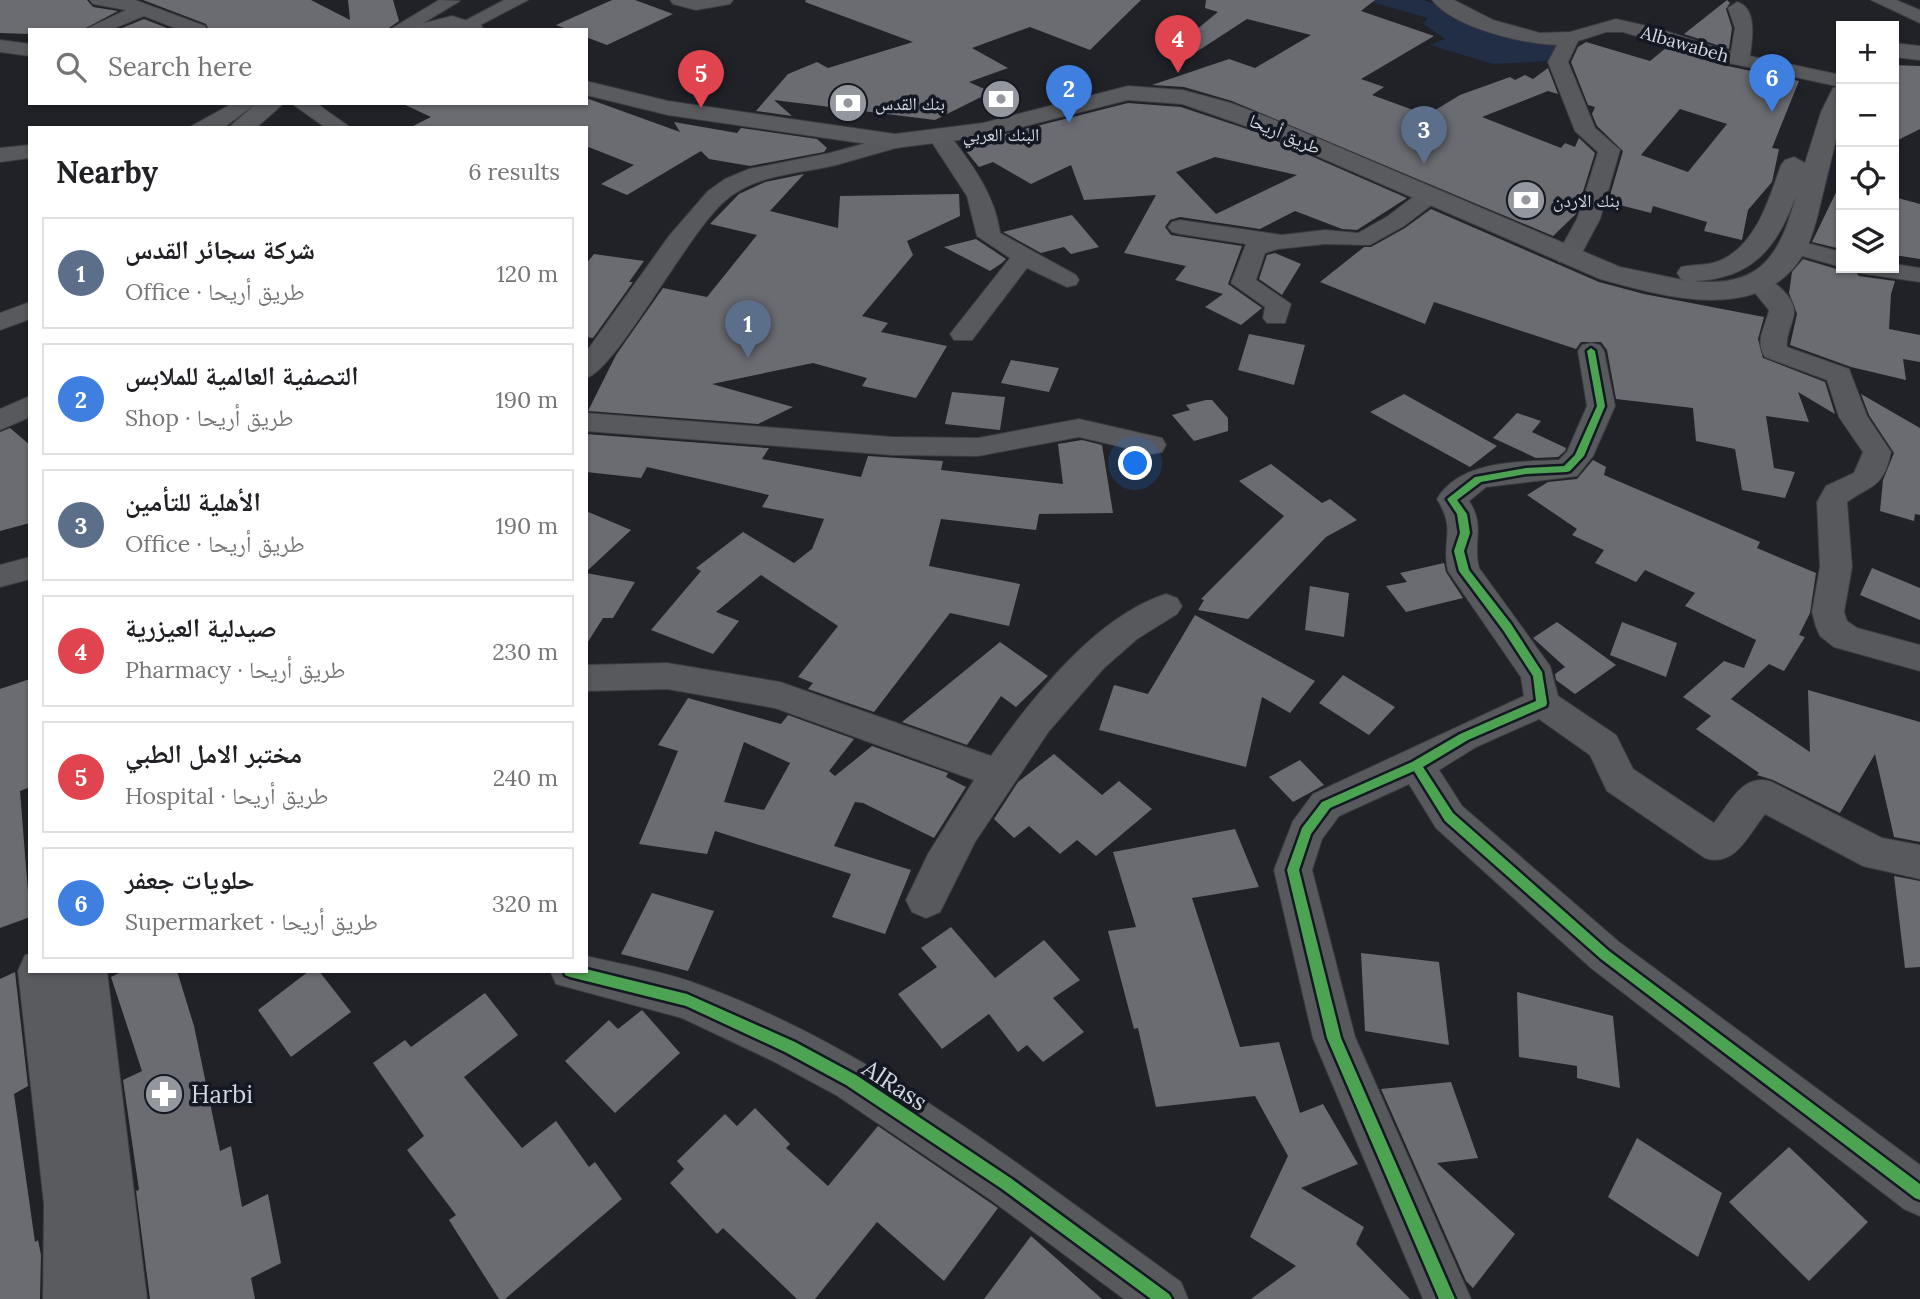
<!DOCTYPE html>
<html lang="en">
<head>
<meta charset="utf-8">
<style>
	body { margin:0; font-family:Lora,"Noto Naskh Arabic",serif; background:#f6f6f6; color:#202124 }
	.controls { position:absolute; right:21px; top:21px; display:grid; overflow:hidden; border-radius:0px; box-shadow:0 2px 5px #0004 }
	.controls button { width:63px; height:63px; display:grid; place-items:center; padding:0; border:0; border-bottom:2px solid #e0e0e0; background:#fff; color:#202124; font:35px sans-serif }
	.you { position:absolute; left:1136px; top:464px; width:24px; height:24px; margin:-18px; border:5px solid #fff; border-radius:50%; background:#1a73e8; box-shadow:0 0 0 10px #1a73e833 }
	.badge { display:grid; place-items:center; width:46px; height:46px; border-radius:50%; background:#111827; color:#fff; font-size:23px; font-weight:700 }
	.pin { position:absolute; translate:-50% -58px; filter:drop-shadow(0 2px 4px #0008) }
	.pin::after { content:''; position:absolute; top:37px; width:24px; height:21px; background:inherit; clip-path:polygon(0 0,100% 0,50% 100%) }
	.list { margin:0; padding:0; list-style:none }
	h2 { display:flex; justify-content:space-between; align-items:center; height:91px; margin:0; padding:0 28px; font-size:30px }
	h2 small { font-size:23px; font-weight:400; color:#757577 }
	.list li { display:grid; grid-template-columns:46px 1fr auto; gap:21px; align-items:center; box-sizing:border-box; height:112px; margin:0 14px 14px; padding:0 14px; border:2px solid #e0e0e0; border-radius:0px }
	.list b { display:block; font-size:26px; white-space:nowrap }
	.list p { margin:0; font-size:23px; white-space:nowrap; color:#757577 }
	.list em { font-size:23px; font-style:normal; color:#757577 }
	.icon { flex:none; width:38px; height:38px; fill:none; stroke:currentColor; stroke-width:2; stroke-linecap:round; stroke-linejoin:round }
	.map { position:relative; flex:none; width:1920px; height:1299px; overflow:hidden }
	.search { position:absolute; background:#fff; box-shadow:0 2px 5px #0004; left:28px; top:28px; width:560px; height:77px; display:flex; align-items:center; gap:18px; box-sizing:border-box; padding:0 24px; border-radius:0px; color:#757577; font-size:26px }
	.panel { position:absolute; background:#fff; box-shadow:0 2px 5px #0004; left:28px; top:126px; width:560px; height:847px; border-radius:0px }
	.map>svg:first-child { display:block }
	.green { fill:#222d46 }
	.building { fill:#6a6c72; fill-rule:evenodd }
	.lines { fill:none; stroke-linecap:round; stroke-linejoin:round }
	.minor-casing { stroke:#3a3c41; stroke-width:2 }
	.major-casing { stroke:#3a3c41; stroke-width:2 }
	.minor { fill:#58595d; fill-rule:evenodd }
	.major { fill:#595b5f; fill-rule:evenodd }
	.cycleway-casing { stroke:#131822; stroke-width:5 }
	.cycleway { fill:#4ca352; fill-rule:evenodd }
	.labels { text-anchor:middle; dominant-baseline:central; stroke-width:7; stroke-linejoin:round; paint-order:stroke }
	.far-street-label { font-size:18px; fill:#d3d7de; stroke:#131822 }
	.far-poi-label { font-size:18px; fill:#d3d7de; stroke:#131822; text-anchor:start }
	.near-street-label { font-size:24px; fill:#d3d7de; stroke:#131822 }
	.near-poi-label { font-size:24px; fill:#d3d7de; stroke:#131822; text-anchor:start }
</style>
</head>
<body>
<div class="map">
<svg width="1920" height="1299" viewBox="0 0 1920 1299">
	<rect width="100%" height="100%" fill="#202228"/>
	<path class="green" d="M1364,0H1423L1555,41L1559,51L1551,61L1493,64L1430,45L1445,39L1423,24L1428,18Z"/>
	<path class="building" d="M0,0H87L93,7L118,11L82,30H30V34L0,33Z
		M143,0H311L350,20L348,0H393L399,21L386,30H209L206,24Z
		M612,0H635L673,14L607,45L586,37V30H569L556,25Z
		M806,0H1141L1090,50L1030,27L972,48L1008,68L969,82L991,92L935,120L774,100L792,116L756,111L788,74L817,62L828,68L913,42L805,2Z
		M1206,0H1375L1361,11L1434,36L1361,79L1384,87L1372,95L1427,115L1460,95L1510,77L1515,80L1525,75L1533,79L1548,68L1558,94L1548,91L1482,117L1561,148L1565,143L1575,147L1579,138L1595,153L1576,214L1553,236L1232,101L1184,87L1152,85L1229,59L1255,68L1311,35L1247,19L1184,60L1175,47L1218,12L1205,8Z
		M1727,0L1730,3L1726,9L1732,28L1729,49L1684,34Z
		M144,19L172,30H117Z
		M1586,42L1650,61L1666,48L1718,64L1799,81L1772,148L1779,149L1772,182L1748,210L1742,240L1704,231L1707,222L1653,206L1651,213L1608,202L1623,151L1597,126L1592,114L1595,107L1588,105L1571,62L1578,47ZM1680,109L1727,124L1688,172L1641,155Z
		M1894,65L1920,66V129L1894,142Z
		M586,98L680,132L674,122L737,133L741,128L817,139L827,148L824,152L750,166L709,159L701,151L627,195L601,184L634,165L586,146V128H409L431,117L401,103H586Z
		M1128,103L1181,107L1256,132L1407,198L1357,230L1342,229L1295,211L1260,229L1180,217L1170,220L1165,227L1171,235L1242,246L1228,284L1262,308L1241,325L1205,307L1223,294L1175,280L1186,266L1124,253L1156,195L1084,200L1071,165L1031,184L993,162L979,167L961,145ZM1215,157L1297,175L1216,214L1176,172Z
		M804,174L770,211L838,228L840,196L959,194L960,216L907,241L913,255L862,316L888,323L881,332L947,346L916,398L862,386L867,378L813,363L712,384L793,407L758,424L588,411L616,355L663,288L707,297L757,235L710,224L739,194L765,182Z
		M1841,182V249L1812,242Z
		M1894,197L1920,204V259L1894,255Z
		M1431,209L1599,282L1644,294L1764,317L1758,339L1763,358L1825,382L1835,414L1798,392L1809,422L1766,416L1774,468L1795,472L1785,498L1742,490L1735,449L1696,441L1693,408L1616,399L1607,350L1601,342H1581L1576,349L1434,302L1425,324L1320,282L1364,247H1371L1405,228Z
		M1072,215L1099,247L1071,254L1064,247L1041,253L1003,232Z
		M976,239L1006,259L1002,263L990,271L944,247Z
		M1275,253L1301,264L1282,295L1259,279L1267,255Z
		M594,254L644,261L629,282H633L593,338L586,337V264Z
		M1803,259L1840,270L1853,268L1859,276L1895,281L1891,294L1889,329L1920,335V362L1903,359L1906,380L1851,367L1790,345L1797,314L1789,293L1792,272Z
		M1249,334L1305,345L1294,385L1238,370Z
		M1011,360L1059,368L1049,392L1001,383Z
		M952,392L1005,397L1000,430L945,424Z
		M1404,394L1497,446L1470,467L1370,412Z
		M1861,394L1920,428V515L1915,514L1914,521L1880,511L1883,480L1894,453L1869,415Z
		M1206,400H1212L1228,418V431L1194,441L1172,415L1190,410L1186,405Z
		M1517,413L1541,421L1532,432L1566,448L1565,451L1558,457L1536,458L1493,438Z
		M10,428L30,445V523L0,531V432Z
		M586,434L766,448H769L762,459L861,477L868,456L943,461L941,470L1063,484L1058,444L1082,440L1102,445L1113,513L1039,514L1036,530L941,519L929,566L1020,584L1009,626L950,613L874,712L808,689L813,683L798,677L838,626L761,575L716,612L739,621L713,654L651,630L701,571L696,568L743,532L794,563L812,549L824,519L762,507L769,495L647,467L641,478L586,472Z
		M1593,460L1606,467L1604,475L1760,542L1757,548L1816,573L1810,613L1799,635L1805,637L1784,671L1769,664L1731,699L1810,752L1808,690L1920,722V842L1894,837L1875,754L1840,813L1773,780L1757,775L1759,773L1696,729L1711,716L1683,697L1724,661L1744,668L1756,640L1685,606L1695,593L1645,570L1636,582L1595,563L1604,550L1572,535L1577,529L1527,495L1548,482L1577,479Z
		M1271,464L1322,503L1330,499L1357,520L1326,537L1248,619L1198,610L1204,600L1201,599L1284,516L1239,481Z
		M586,511L631,530L586,572Z
		M1444,563L1446,572L1463,598L1406,612L1386,586L1407,582L1400,573Z
		M1872,568L1920,588V620L1860,595Z
		M586,573L635,582L613,618H603L586,645Z
		M1310,586L1349,593L1344,637L1305,630Z
		M1195,615L1315,681L1290,713L1262,697L1246,767L1099,730L1114,685L1148,694Z
		M1557,622L1616,665L1575,694L1556,680L1555,674L1565,667L1533,638Z
		M1622,622L1677,643L1666,677L1610,655Z
		M1000,642L1048,676L1016,707L1001,696L967,745L902,722Z
		M1343,675L1395,707L1369,735L1319,703Z
		M30,679V787L20,791L30,917L0,928V689Z
		M688,698L781,724L788,715L854,739L829,771L835,776L872,746L948,773L946,777L966,787L934,838L863,803L855,802L834,846L911,870L885,934L832,917L851,874L715,831L707,854L639,844L678,751L658,745ZM744,742L790,763L764,810L724,802Z
		M1054,754L1102,795L1119,781L1152,809L1096,856L1077,840L1060,854L1029,826L1014,838L994,819L1018,782Z
		M1300,760L1324,785L1293,802L1269,777Z
		M1235,829L1259,887L1192,898L1240,1047L1279,1042L1300,1113L1323,1104L1358,1164L1301,1188L1364,1227L1356,1244L1410,1299H1251L1296,1266L1250,1237L1288,1156L1255,1096L1156,1107L1138,1028L1134,1029L1108,931L1136,927L1113,852Z
		M1894,876L1920,881V967L1905,968Z
		M652,893L714,911L688,971L621,954Z
		M951,927L995,978L1044,940L1080,980L1053,998L1084,1032L1043,1062L1027,1045L1018,1052L989,1014L942,1049L898,994L937,967L921,948Z
		M1361,953L1439,962L1449,1045L1365,1031Z
		M123,971H177L194,1026L220,1151L231,1146L242,1207L268,1194L281,1263L251,1278L255,1299H150L136,1191L139,1190L123,1080L142,1071L111,977Z
		M309,971H319L351,1012L291,1057L258,1010Z
		M15,972L28,1086L14,1094L35,1242L38,1240L41,1255L40,1299H0V979Z
		M1517,992L1613,1016L1620,1088L1577,1078V1066L1519,1057Z
		M485,993L518,1035L464,1077L522,1148L556,1121L589,1167L595,1162L622,1199L505,1299H499L449,1220L456,1215L407,1150L424,1136L373,1063L405,1040L411,1047Z
		M642,1010L680,1053L615,1113L565,1061L609,1020L618,1029Z
		M1451,1082L1478,1158L1437,1163L1515,1234L1473,1288L1466,1281L1381,1089Z
		M755,1108L790,1144L786,1148L828,1186L878,1126L998,1208L944,1281L877,1222L815,1299H797L723,1228L717,1234L670,1183L684,1169L677,1161L725,1114L737,1126Z
		M1637,1138L1722,1193L1698,1257L1608,1197Z
		M1789,1147L1868,1222L1809,1281L1729,1202Z
		M1031,1236L1102,1299H984Z"/>
	<g class="lines">
		<g class="minor-casing">
			<path id="minor" d="M90,0H135L205,26L207,30H180L144,16L110,30H84L126,10L93,4Z
				M439,0L460,1L412,30H389Z
				M504,0H528L471,30H457L455,26Z
				M670,0H733L730,4L696,10L673,4Z
				M1432,0H1454L1493,20L1540,33L1570,32L1616,19L1656,28L1731,52L1735,28L1728,8L1737,2C1758,8 1752,40 1750,56L1841,75V87L1719,61L1623,32H1606L1578,41L1568,62L1595,128L1620,150L1600,219L1577,262H1559L1556,257L1577,219L1598,152L1575,131L1548,62L1557,45C1523,44 1454,28 1432,0Z
				M1871,0H1896L1920,10V23Z
				M0,40L30,44V56L0,52Z
				M233,103H257L226,126L188,128Z
				M291,103H316L351,128H326Z
				M940,132L948,133C971,163 995,194 1000,233L1076,275L1079,280L1076,285L1067,287L1027,268L972,340H954L950,334L1010,258L977,236L967,196L929,138Z
				M895,135L906,141L903,146C881,152 858,159 836,165C799,174 756,174 726,200C689,230 616,371 586,378V352L669,236L708,191L725,179L749,169L830,153Z
				M30,145V158L0,162V148Z
				M1429,189L1440,196L1437,201L1404,226L1370,245L1325,244L1278,249L1265,253L1256,280L1291,304L1285,323H1267L1263,318L1265,307L1231,283L1246,244L1180,234L1172,232L1168,227L1172,222L1180,220L1282,235L1325,230L1358,233L1388,216L1421,191Z
				M1792,239L1841,252V267L1784,251L1780,246L1784,241Z
				M1894,264L1920,268V282L1859,273L1856,268H1894Z
				M1758,275C1772,278 1796,297 1794,314C1792,326 1786,334 1787,347L1849,369L1867,416L1891,452C1883,489 1872,484 1847,502L1852,567L1844,612L1847,621L1857,628L1920,645V671L1834,647L1820,636L1816,627L1812,612L1820,567L1817,502L1826,486L1854,473L1863,452L1839,417L1827,380L1765,357C1754,341 1766,326 1769,310L1746,282L1749,277Z
				M30,302V319L0,330V313Z
				M1591,343L1600,345L1604,351L1615,406L1593,456L1577,476L1486,487L1469,501C1486,527 1472,541 1479,568L1550,666L1558,696L1616,735L1633,769L1714,823C1730,803 1743,772 1772,782L1882,838L1920,845V879L1863,866L1765,814C1748,835 1735,868 1705,858L1607,791L1590,755L1539,719L1476,747L1439,770L1462,806L1619,942L1920,1165V1216L1904,1209L1591,968L1436,828L1409,784L1339,816L1322,839L1312,870L1355,1037L1471,1299H1423L1313,1038L1274,870L1293,821L1313,794L1524,696L1521,677L1448,571C1441,539 1457,531 1437,499C1460,460 1519,462 1559,460L1567,452L1587,406L1578,351L1582,345Z
				M30,396V417L0,430V409Z
				M586,413L892,437L978,438L1079,419L1162,438L1166,445L1162,452L1152,454L1079,437L978,456L892,455L586,431Z
				M30,557V579L0,587V565Z
				M1166,594L1177,598L1182,606L1177,614L1137,639L1104,668L1049,731L975,842L940,912L926,918L912,912L906,900L928,854L974,780L775,708L667,689L586,691V665L667,663L780,682L991,756C1032,698 1096,616 1166,594Z
				M586,956C620,964 656,970 689,981C869,1044 1028,1172 1181,1282L1188,1299H1124L991,1200L836,1095L775,1062L682,1018L556,984L550,971H586Z"/>
		</g>
		<g class="major-casing">
			<path id="major" d="M452,16L481,25L484,30H413L416,25Z
				M1894,43L1920,46V60L1894,57Z
				M586,81L668,101L895,134L983,123L1128,86L1183,90L1231,103L1275,120L1620,267L1688,281L1681,279L1677,273L1681,267C1694,264 1707,266 1719,261C1756,246 1769,199 1781,165L1785,160L1794,157L1805,163L1821,112L1833,88L1841,86C1843,121 1833,151 1825,185C1818,212 1814,242 1796,265C1750,323 1659,295 1600,279L1257,130L1182,104L1128,100L983,137L895,148L668,115L586,95ZM1796,196C1780,255 1761,288 1694,281C1752,279 1777,248 1796,196Z
				M257,103H284L256,128H228Z
				M30,954V971H107L147,1299H43L44,1204L18,971L25,955Z"/>
		</g>
		<use href="#minor" class="minor"/>
		<use href="#major" class="major"/>
		<g class="cycleway-casing">
			<path id="cycleway" d="M1591,348L1595,351L1605,406L1584,456L1570,471L1567,472L1526,474L1481,482L1457,500L1467,514L1470,533L1464,551L1469,570L1511,624L1542,672L1547,703L1546,706L1468,740L1423,767L1453,813L1609,951L1920,1184V1200L1915,1198L1601,959L1445,821L1414,771L1330,808L1311,834L1299,870L1341,1038L1455,1299H1439L1327,1038L1287,870L1302,828L1322,802L1412,762L1460,734L1536,701L1533,676L1503,630L1459,571L1454,551L1460,533L1457,514L1447,499L1475,477L1526,468L1564,466L1575,455L1597,406L1587,351Z
				M586,969L687,994L795,1042L856,1075L1012,1179L1169,1294L1172,1299H1151L1002,1189L846,1085L785,1052L686,1006L570,977L565,975L564,971H586Z"/>
		</g>
		<use href="#cycleway" class="cycleway"/>
	</g>
	<defs>
		<g id="bank-disc" transform="scale(2.0125)"><circle r="9.5" fill="#94989e" stroke="#131822"/><path d="M-6-4H6V4H-6ZM0-2.3a2.3 2.3 0 1 0 0 4.6a2.3 2.3 0 1 0 0-4.6Z" fill="#fff"/></g>
		<g id="pharmacy-disc" transform="scale(2.0125)"><circle r="9.5" fill="#94989e" stroke="#131822"/><path d="M-2-6h4v4h4v4h-4v4h-4v-4h-4v-4h4Z" fill="#fff"/></g>
	</defs>
	<g fill-rule="evenodd">
		<use href="#bank-disc" x="1001" y="99"/>
		<use href="#bank-disc" x="848" y="103"/>
		<use href="#bank-disc" x="1526" y="200"/>
		<use href="#pharmacy-disc" x="164" y="1094"/>
	</g>
	<g class="labels">
		<g class="far-street-label">
			<text transform="translate(1685 44) rotate(16)">Albawabeh</text>
			<text transform="translate(1285 134) rotate(23)">طريق أريحا</text>
		</g>
		<g class="far-poi-label">
			<text x="875" y="103">بنك القدس</text>
			<text x="1001" y="134" text-anchor="middle">البنك العربي</text>
			<text x="1553" y="200">بنك الاردن</text>
		</g>
		<g class="near-street-label">
			<text transform="translate(895 1085) rotate(33)">AlRass</text>
		</g>
		<g class="near-poi-label">
			<text x="191" y="1094">Harbi</text>
		</g>
	</g>
</svg>
<div class="controls">
<button>+</button>
<button>−</button>
<button><svg class="icon" aria-label="locate" viewBox="0 0 24 24"><circle cx="12" cy="12" r="6"/><path d="M12 2v4M12 18v4M2 12h4M18 12h4"/></svg></button>
<button><svg class="icon" aria-label="layers" viewBox="0 0 24 24"><path d="M12 4l9 5-9 5-9-5zM3 14l9 5 9-5"/></svg></button>
</div>
<div class="you"></div>
<div class="pin badge" style="left:748px;top:358px;background:#5c6f8a">1</div>
<div class="pin badge" style="left:1069px;top:123px;background:#3f7fe0">2</div>
<div class="pin badge" style="left:1424px;top:164px;background:#5c6f8a">3</div>
<div class="pin badge" style="left:1178px;top:73px;background:#e0444e">4</div>
<div class="pin badge" style="left:701px;top:108px;background:#e0444e">5</div>
<div class="pin badge" style="left:1772px;top:112px;background:#3f7fe0">6</div>
<div class="search"><svg class="icon" aria-label="search" viewBox="0 0 24 24"><circle cx="10" cy="10" r="6"/><path d="M15 15l6 6"/></svg>Search here</div>
<section class="panel">
<h2>Nearby<small>6 results</small></h2>
<ul class="list">
<li><span class="badge" style="background:#5c6f8a">1</span><div><b>شركة سجائر القدس</b><p>Office · طريق أريحا</p></div><em>120 m</em></li>
<li><span class="badge" style="background:#3f7fe0">2</span><div><b>التصفية العالمية للملابس</b><p>Shop · طريق أريحا</p></div><em>190 m</em></li>
<li><span class="badge" style="background:#5c6f8a">3</span><div><b>الأهلية للتأمين</b><p>Office · طريق أريحا</p></div><em>190 m</em></li>
<li><span class="badge" style="background:#e0444e">4</span><div><b>صيدلية العيزرية</b><p>Pharmacy · طريق أريحا</p></div><em>230 m</em></li>
<li><span class="badge" style="background:#e0444e">5</span><div><b>مختبر الامل الطبي</b><p>Hospital · طريق أريحا</p></div><em>240 m</em></li>
<li><span class="badge" style="background:#3f7fe0">6</span><div><b>حلويات جعفر</b><p>Supermarket · طريق أريحا</p></div><em>320 m</em></li>
</ul>
</section>
</div>
</body>
</html>
